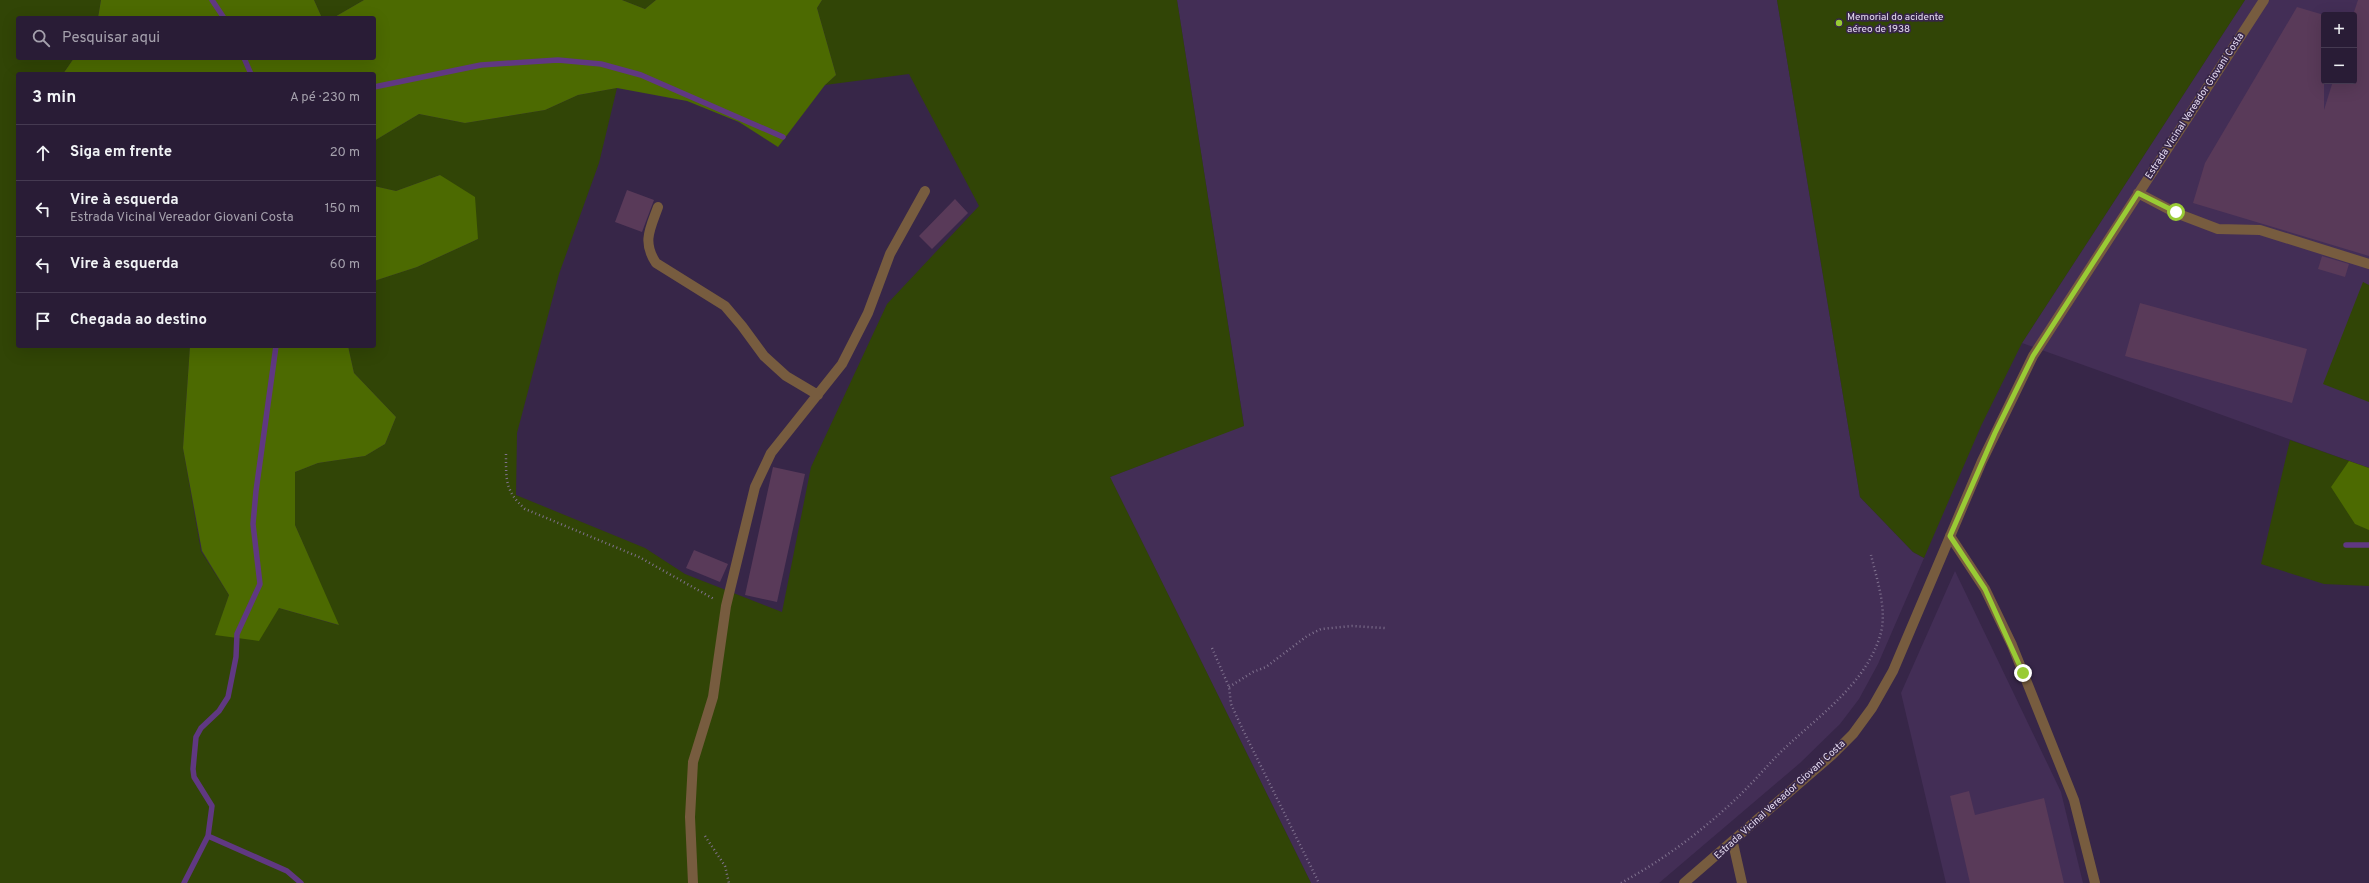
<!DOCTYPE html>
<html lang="pt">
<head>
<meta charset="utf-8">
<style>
	body { margin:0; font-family:Overpass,sans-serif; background:#31253e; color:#f1f3f6 }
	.controls { position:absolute; right:12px; top:12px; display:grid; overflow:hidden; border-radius:4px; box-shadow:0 4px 16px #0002 }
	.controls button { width:36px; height:36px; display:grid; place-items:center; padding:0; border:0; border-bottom:1px solid #453a51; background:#291c36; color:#f1f3f6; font:20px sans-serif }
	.stop { position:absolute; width:12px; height:12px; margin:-9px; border:3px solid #99cb35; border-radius:50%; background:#fff }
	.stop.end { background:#99cb35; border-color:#fff; box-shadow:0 1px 4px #0008 }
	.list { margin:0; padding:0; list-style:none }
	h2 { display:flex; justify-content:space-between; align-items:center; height:52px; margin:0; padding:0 16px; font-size:17px }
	h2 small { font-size:13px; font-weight:400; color:#a5a1ad }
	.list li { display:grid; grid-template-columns:26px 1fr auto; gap:12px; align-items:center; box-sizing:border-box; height:56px; padding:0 16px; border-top:1px solid #453a51 }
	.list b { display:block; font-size:15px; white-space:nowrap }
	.list p { margin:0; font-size:13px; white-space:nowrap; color:#a5a1ad }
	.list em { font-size:13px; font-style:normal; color:#a5a1ad }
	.icon { flex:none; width:22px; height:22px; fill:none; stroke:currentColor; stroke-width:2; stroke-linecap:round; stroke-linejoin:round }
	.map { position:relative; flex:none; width:2369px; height:883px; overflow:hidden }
	.search { position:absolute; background:#291c36; box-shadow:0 4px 16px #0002; left:16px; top:16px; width:360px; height:44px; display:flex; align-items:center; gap:10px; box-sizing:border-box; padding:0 14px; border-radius:4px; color:#a5a1ad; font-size:15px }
	.panel { position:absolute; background:#291c36; box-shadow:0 4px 16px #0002; left:16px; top:72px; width:360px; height:276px; border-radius:4px }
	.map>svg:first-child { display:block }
	.built { fill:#432e56; fill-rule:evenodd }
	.green { fill:#314506 }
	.forest { fill:#4c6a01 }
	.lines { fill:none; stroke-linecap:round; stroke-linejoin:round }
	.stream { stroke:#603882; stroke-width:5.5 }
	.building { fill:#593a59 }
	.path { stroke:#80728f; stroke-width:2.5; stroke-dasharray:1 3; stroke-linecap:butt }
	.minor { stroke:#775c3f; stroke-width:10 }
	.route { stroke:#99cb35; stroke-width:5 }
	.poi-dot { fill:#99cb35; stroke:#372648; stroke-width:1.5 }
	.labels { text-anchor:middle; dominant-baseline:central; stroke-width:3.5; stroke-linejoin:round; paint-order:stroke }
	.poi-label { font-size:10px; fill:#e4daf0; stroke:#372648; text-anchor:start }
	.street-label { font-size:10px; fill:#e4daf0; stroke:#372648 }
</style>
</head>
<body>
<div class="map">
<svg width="2369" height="883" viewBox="0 0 2369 883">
	<rect width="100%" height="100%" fill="#372648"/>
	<path class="built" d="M1177,0H1777L1860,497L1913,552L1924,558L1878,664L1859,699L1840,724L1800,763L1659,883H1311L1110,477L1244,425Z
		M2245,0H2369V468L2022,343ZM2324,15H2354V81H2324Z
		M1955,571L2061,792L2083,883H1946L1901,693Z"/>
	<path class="green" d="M0,0H101L98,18H18V58H74L63,74H18V346H190L183,448L201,551L229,595L216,634L279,608L338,625L295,525V472L318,463L365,456L385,444L396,417L354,373L348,346H374V281L417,267L478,239L440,175L396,191L374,186V141L419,114L465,123L545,110L578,95L617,88L599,163L559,274L517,433L516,495L645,548L685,574L782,612L811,467L887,304L979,206L909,74L825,85L836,75L817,8L822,0H1177L1244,426L1110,477L1311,883H0Z
		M314,0H364L333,18H322Z
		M622,0H656L645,9Z
		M1777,0H2245L2022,343L1981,426L1924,558L1913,552L1860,497Z
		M2363,282L2369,285V402L2323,384Z
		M2290,440L2369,468V586L2324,584L2261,564Z"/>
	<path class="forest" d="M101,0H314L322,18H98Z
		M364,0H622L645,9L656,0H822L817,8L836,75L825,85L778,147L739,122L687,101L617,88L578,95L545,110L465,123L419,114L374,141V74H63L74,58H374V18H333Z
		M440,175L475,197L478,239L417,267L374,281V186L396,191Z
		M190,346H348L354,373L396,417L385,444L365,456L318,463L295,472V525L339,625L279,608L259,641L215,635L229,595L202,551L183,448Z
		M2349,461L2369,468V530L2355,524L2331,487Z"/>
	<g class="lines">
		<path class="stream" d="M212,0L224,18
			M244,58L251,74
			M374,87L481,65L558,60L601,64L641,75L783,137
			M2346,545H2369
			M208,836L287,871L301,883
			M184,883L208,836L212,806L194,777L193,769L196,737L201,728L219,711L228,697L236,657L237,634L260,584L253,524L256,491L276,346"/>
	</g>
	<path class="building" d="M2358,0H2369V256L2193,203L2205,163L2297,7L2324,15V110L2333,81H2354V12Z
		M627,190L654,200L642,232L615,222Z
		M955,199L968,213L932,249L919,236Z
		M2322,256L2349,264L2345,277L2318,269Z
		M2140,303L2307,349L2292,403L2125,356Z
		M773,467L805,474L777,602L745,595Z
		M694,550L728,564L720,582L686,568Z
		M1969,791L1975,815L2044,798L2064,883H1970L1950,796Z"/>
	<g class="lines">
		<path class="path" d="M506,454C506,480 505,491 525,509L639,557L714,599
			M1212,648L1229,687L1231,704L1242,728L1319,883
			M1229,687L1253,672L1266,667L1307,636L1321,629L1352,626L1385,628
			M705,836L725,866L729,883
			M1621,883C1665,859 1708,827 1744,791C1758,777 1771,761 1786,747C1821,714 1865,684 1880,636C1888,611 1877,580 1871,555"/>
		<path class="minor" d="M2138,193L2176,213L2218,229L2260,230L2369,264
			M658,207C650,229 642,242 656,263L725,306L742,326L764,356L786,376L818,395
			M1950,536L1985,589L2012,645L2074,800L2095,883
			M1733,843L1742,883
			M693,883L690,817L693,762L713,697L726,606L755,487L771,453L842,364L868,313L890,254L925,191
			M1684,883L1832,755L1853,734L1872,708L1893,671L1982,461L2033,356L2264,0"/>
	</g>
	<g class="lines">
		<path class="route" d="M2023,673L1985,589L1950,536L1995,433L2033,356L2138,193L2176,212"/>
	</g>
	<circle class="poi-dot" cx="1839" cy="23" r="4"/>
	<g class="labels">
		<g class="poi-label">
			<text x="1847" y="17">Memorial do acidente<tspan x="1847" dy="12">aéreo de 1938</tspan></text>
		</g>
		<g class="street-label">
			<text transform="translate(2195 106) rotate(-57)">Estrada Vicinal Vereador Giovani Costa</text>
			<text transform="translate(1780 800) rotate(-42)">Estrada Vicinal Vereador Giovani Costa</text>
		</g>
	</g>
</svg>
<div class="controls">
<button>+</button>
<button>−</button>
</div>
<div class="stop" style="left:2176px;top:212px"></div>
<div class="stop end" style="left:2023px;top:673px"></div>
<div class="search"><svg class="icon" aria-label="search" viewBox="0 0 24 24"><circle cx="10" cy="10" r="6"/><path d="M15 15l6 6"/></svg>Pesquisar aqui</div>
<section class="panel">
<h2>3 min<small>A pé · 230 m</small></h2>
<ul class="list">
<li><svg class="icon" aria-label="ahead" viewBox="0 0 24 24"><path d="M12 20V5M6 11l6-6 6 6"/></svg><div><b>Siga em frente</b></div><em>20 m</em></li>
<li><svg class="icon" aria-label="left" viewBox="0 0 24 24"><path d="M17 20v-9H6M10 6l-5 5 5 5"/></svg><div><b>Vire à esquerda</b><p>Estrada Vicinal Vereador Giovani Costa</p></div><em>150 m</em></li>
<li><svg class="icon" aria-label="left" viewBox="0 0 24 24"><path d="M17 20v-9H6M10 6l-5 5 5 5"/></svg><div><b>Vire à esquerda</b></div><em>60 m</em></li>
<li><svg class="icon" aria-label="arrive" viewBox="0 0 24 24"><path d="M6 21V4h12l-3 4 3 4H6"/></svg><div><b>Chegada ao destino</b></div></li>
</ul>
</section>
</div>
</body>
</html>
